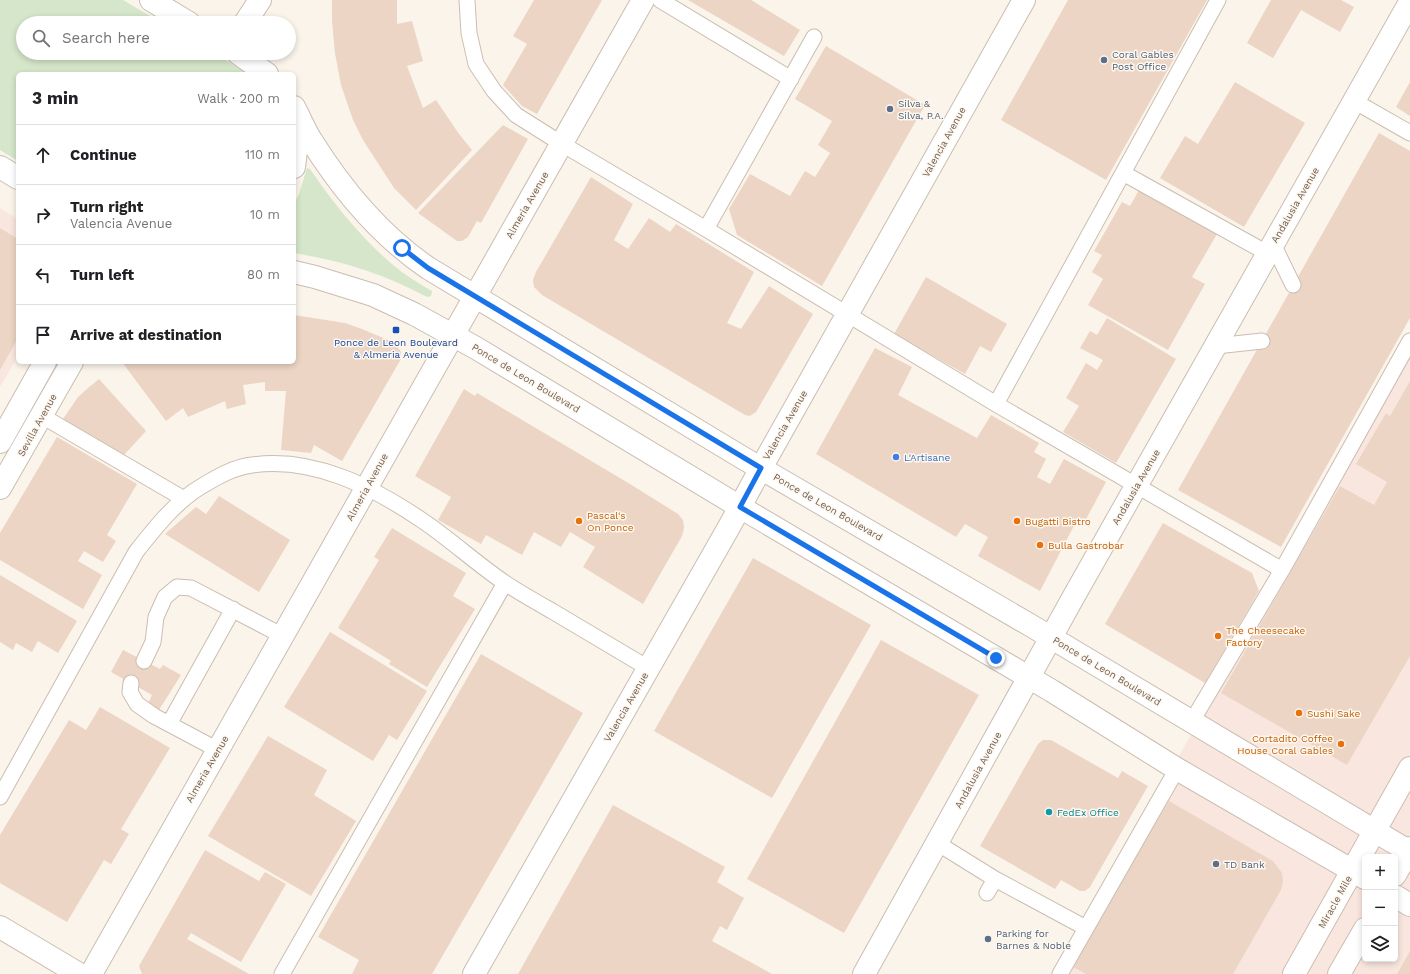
<!DOCTYPE html>
<html lang="en">
<head>
<meta charset="utf-8">
<style>
	body { margin:0; font-family:"Work Sans",sans-serif; background:#f6f6f6; color:#202124 }
	.controls { position:absolute; right:12px; bottom:12px; display:grid; overflow:hidden; border-radius:6px; box-shadow:0 2px 6px #0003 }
	.controls button { width:36px; height:36px; display:grid; place-items:center; padding:0; border:0; border-bottom:1px solid #e0e0e0; background:#fff; color:#202124; font:20px sans-serif }
	.stop { position:absolute; width:12px; height:12px; margin:-9px; border:3px solid #1a73e8; border-radius:50%; background:#fff }
	.stop.end { background:#1a73e8; border-color:#fff; box-shadow:0 1px 4px #0008 }
	.list { margin:0; padding:0; list-style:none }
	h2 { display:flex; justify-content:space-between; align-items:center; height:52px; margin:0; padding:0 16px; font-size:17px }
	h2 small { font-size:13px; font-weight:400; color:#757577 }
	.list li { display:grid; grid-template-columns:26px 1fr auto; gap:12px; align-items:center; box-sizing:border-box; height:60px; padding:0 16px; border-top:1px solid #e0e0e0 }
	.list b { display:block; font-size:15px; white-space:nowrap }
	.list p { margin:0; font-size:13px; white-space:nowrap; color:#757577 }
	.list em { font-size:13px; font-style:normal; color:#757577 }
	.icon { flex:none; width:22px; height:22px; fill:none; stroke:currentColor; stroke-width:2; stroke-linecap:round; stroke-linejoin:round }
	.map { position:relative; flex:none; width:1410px; height:974px; overflow:hidden }
	.search { position:absolute; background:#fff; box-shadow:0 2px 6px #0003; left:16px; top:16px; width:280px; height:44px; display:flex; align-items:center; gap:10px; box-sizing:border-box; padding:0 14px; border-radius:22px; color:#757577; font-size:15px }
	.panel { position:absolute; background:#fff; box-shadow:0 2px 6px #0003; left:16px; top:72px; width:280px; height:292px; border-radius:6px }
	.map>svg:first-child { display:block }
	.commercial { fill:#f9e7df; fill-rule:evenodd }
	.green { fill:#d5e6ca }
	.building { fill:#ecd5c5 }
	.lines { fill:none; stroke-linecap:round; stroke-linejoin:round }
	.service-casing { stroke:#cbbdb1; stroke-width:17 }
	.minor-casing { stroke:#cbbdb1; stroke-width:24 }
	.tertiary-casing { stroke:#cbbdb1; stroke-width:24 }
	.secondary-casing { stroke:#cdbdaf; stroke-width:24 }
	.service { stroke:#fff; stroke-width:15 }
	.minor { stroke:#fff; stroke-width:22 }
	.tertiary { stroke:#fff; stroke-width:22 }
	.secondary { stroke:#fff; stroke-width:22 }
	.route { stroke:#1a73e8; stroke-width:5 }
	.service-dot { fill:#5c6f8a; stroke:#fdf8f0; stroke-width:1.5 }
	.transit-dot { fill:#1a4fb4; stroke:#fdf8f0; stroke-width:1.5 }
	.shop-dot { fill:#3f7fe0; stroke:#fdf8f0; stroke-width:1.5 }
	.food-dot { fill:#e8710a; stroke:#fdf8f0; stroke-width:1.5 }
	.culture-dot { fill:#0f9aa8; stroke:#fdf8f0; stroke-width:1.5 }
	.labels { text-anchor:middle; dominant-baseline:central; stroke-width:3; stroke-linejoin:round; paint-order:stroke }
	.service-label { font-size:10px; fill:#4e5e75; stroke:#fdf8f0; text-anchor:start }
	.street-label { font-size:10px; fill:#725d50; stroke:#fdf8f0 }
	.transit-label { font-size:10px; fill:#164399; stroke:#fdf8f0 }
	.shop-label { font-size:10px; fill:#366cbe; stroke:#fdf8f0; text-anchor:start }
	.food-label { font-size:10px; fill:#c56008; stroke:#fdf8f0; text-anchor:start }
	.culture-label { font-size:10px; fill:#0d838f; stroke:#fdf8f0; text-anchor:start }
</style>
</head>
<body>
<div class="map">
<svg width="1410" height="974" viewBox="0 0 1410 974">
	<rect width="100%" height="100%" fill="#faf4ea"/>
	<path class="commercial" d="M0,208L18,219V356L0,387Z
		M1410,346V974H1056ZM1365,857H1395V959H1365Z"/>
	<path class="green" d="M0,0H123L162,23H23V53H214L249,74H18V161L0,150Z
		M307,168L310,169C334,204 361,238 393,265C405,275 418,283 432,291L431,296L427,297C384,274 343,261 294,253V204L299,194Z"/>
	<path class="building" d="M332,0H397V24L412,21L423,61L407,66L423,108L436,100L459,134L472,150L416,210L394,188L363,140L353,120L341,85L335,53L332,21Z
		M534,0H602L537,114L522,106L503,85L527,44L513,36Z
		M688,0H751L800,30L784,56Z
		M1068,0H1207L1106,180L1001,120Z
		M1271,0H1341L1354,7L1340,32L1301,10L1273,58L1247,43Z
		M826,46L925,105L822,286L737,235L729,209L750,174L790,196L805,171L815,177L830,153L818,145L832,121L795,99Z
		M1235,82L1305,123L1244,227L1160,178L1185,136L1198,144Z
		M1410,82V116L1396,107Z
		M503,125L528,139L481,223L477,221L468,237L462,241H457L418,213Z
		M1379,133L1410,151V318L1281,547L1178,490Z
		M591,177L633,204L614,240L628,249L649,218L670,232L676,224L754,272L727,323L741,329L769,286L813,314L756,412L750,416L745,415L542,295L534,287L533,280L536,272Z
		M1139,190L1217,234L1192,277L1205,284L1168,350L1088,305L1103,279L1092,272L1102,255L1094,251L1122,202L1130,206Z
		M0,228L18,239V338L0,370Z
		M926,277L1007,324L991,352L980,346L965,374L894,334Z
		M294,315L345,323L362,329L395,343L401,352V359L342,461L314,445L311,453L281,450L286,391H265V382L243,385L246,404L227,409L225,401L188,417L183,408L166,421L122,362H294Z
		M1107,318L1176,359L1116,463L1063,432L1079,406L1066,398L1086,363L1097,370L1103,360L1080,348L1090,331L1097,335Z
		M875,348L912,367L898,395L977,438L991,415L1039,443L1034,452L1046,459L1037,477L1050,484L1064,459L1106,482L1085,521L1078,518L1040,591L978,556L988,537L965,524L956,537L816,454Z
		M99,379L146,431L124,455L63,419L78,397L88,388Z
		M1410,381V656L1347,765L1221,693L1340,486L1374,505L1387,482L1356,464L1386,413L1390,416Z
		M464,389L475,396L477,393L630,484L678,514L683,520L684,528L682,536L643,604L583,567L595,547L570,532L561,547L534,532L522,555L486,535L481,544L438,520L451,497L415,476Z
		M57,437L137,484L107,535L116,541L103,562L84,551L78,561L102,575L83,609L0,560V533Z
		M219,496L290,540L259,592L165,534L196,507L206,514Z
		M1163,523L1252,573L1259,591L1205,683L1105,624Z
		M392,528L466,573L453,596L475,609L427,687L389,664L391,661L338,628L379,560L374,557Z
		M753,558L871,625L772,798L654,731Z
		M0,575L77,621L58,653L38,641L32,652L16,643L13,650L0,642Z
		M330,632L427,691L397,740L389,735L373,761L284,707Z
		M881,640L979,695L844,933L747,879Z
		M123,650L160,669L163,665L181,675L157,713L147,706L152,695L111,672Z
		M481,654L583,713L432,974H352L359,960L318,937Z
		M100,707L170,748L121,829L129,834L111,864L104,860L67,922L0,883V835L69,720L86,730Z
		M268,736L327,770L314,795L356,821L311,896L208,836Z
		M1043,740H1051L1118,778L1122,771L1148,786L1090,887L1085,891H1080L1061,880L1055,889L980,846L1038,744Z
		M1169,801L1273,861L1282,873L1283,882L1281,890L1233,974H1086L1073,967L1137,853Z
		M613,805L725,867L717,882L744,898L727,930L720,926L712,941L772,974H518Z
		M205,850L259,881L265,872L286,884L241,962L191,933L187,939L249,974H142L139,966Z
		M1410,951V974H1397Z"/>
	<g class="lines">
		<g class="service-casing">
			<path id="service" d="M467,0L469,33L476,64L494,91L516,115L562,144L706,229L996,404L1282,570
				M660,0L791,79
				M1354,101L1410,133
				M1123,173L1267,253
				M706,229L814,37
				M1273,244L1293,285
				M1216,346L1262,341
				M996,404L1218,0
				M42,416L184,499
				M144,661L153,642L156,617L165,597L177,587L191,588L283,636
				M131,683L130,692L137,704L154,716L218,750
				M1192,721L1282,570L1410,341
				M169,724L233,609
				M0,797L136,552C154,529 176,501 202,486C217,477 234,467 252,465C313,456 373,487 423,521C451,540 477,564 505,583C520,593 536,602 552,611C584,630 616,649 648,668
				M937,843L995,879L987,893
				M995,879L1086,928
				M282,974L505,583
				M1060,974L1177,769"/>
		</g>
		<g class="minor-casing">
			<path id="minor" d="M245,23L260,0
				M0,442L45,362
				M0,488L72,362
				M0,927L79,974
				M91,974L643,0
				M474,974L729,527L761,468L1024,0"/>
		</g>
		<g class="tertiary-casing">
			<path id="tertiary" d="M151,0L189,23
				M238,53L267,74
				M294,107C300,118 304,129 311,140C341,188 381,236 428,268L743,458L1030,625L1410,852
				M0,167L18,178
				M294,167L300,119
				M294,272L315,277L373,295L414,314L476,348L740,507L1052,691L1177,769L1365,878
				M1395,896L1410,905
				M864,974L1074,596L1410,2"/>
		</g>
		<g class="secondary-casing">
			<path id="secondary" d="M1395,875L1410,848
				M1294,974L1410,768
				M1339,974L1365,929"/>
		</g>
		<use href="#service" class="service"/>
		<use href="#minor" class="minor"/>
		<use href="#tertiary" class="tertiary"/>
		<use href="#secondary" class="secondary"/>
	</g>
	<g class="lines">
		<path class="route" d="M402,248L428,268L761,468L740,507L996,658"/>
	</g>
	<g class="service-dot">
		<circle cx="1104" cy="60" r="4"/>
		<circle cx="890" cy="109" r="4"/>
		<circle cx="1216" cy="864" r="4"/>
		<circle cx="988" cy="939" r="4"/>
	</g>
	<rect class="transit-dot" x="392" y="326" width="8" height="8" rx="2"/>
	<circle class="shop-dot" cx="896" cy="457" r="4"/>
	<g class="food-dot">
		<circle cx="579" cy="521" r="4"/>
		<circle cx="1017" cy="521" r="4"/>
		<circle cx="1040" cy="545" r="4"/>
		<circle cx="1218" cy="636" r="4"/>
		<circle cx="1299" cy="713" r="4"/>
		<circle cx="1341" cy="744" r="4"/>
	</g>
	<circle class="culture-dot" cx="1049" cy="812" r="4"/>
	<g class="labels">
		<g class="service-label">
			<text x="1112" y="54">Coral Gables<tspan x="1112" dy="12">Post Office</tspan></text>
			<text x="898" y="103">Silva &amp;<tspan x="898" dy="12">Silva, P.A.</tspan></text>
			<text x="1224" y="864">TD Bank</text>
			<text x="996" y="933">Parking for<tspan x="996" dy="12">Barnes &amp; Noble</tspan></text>
		</g>
		<g class="street-label">
			<text transform="translate(944 142) rotate(-61)">Valencia Avenue</text>
			<text transform="translate(527 205) rotate(-60)">Almeria Avenue</text>
			<text transform="translate(1295 205) rotate(-60)">Andalusia Avenue</text>
			<text transform="translate(526 378) rotate(31)">Ponce de Leon Boulevard</text>
			<text transform="translate(37 425) rotate(-61)">Sevilla Avenue</text>
			<text transform="translate(785 425) rotate(-60)">Valencia Avenue</text>
			<text transform="translate(367 487) rotate(-61)">Almeria Avenue</text>
			<text transform="translate(1136 487) rotate(-60)">Andalusia Avenue</text>
			<text transform="translate(828 507) rotate(30)">Ponce de Leon Boulevard</text>
			<text transform="translate(1107 671) rotate(31)">Ponce de Leon Boulevard</text>
			<text transform="translate(626 707) rotate(-60)">Valencia Avenue</text>
			<text transform="translate(207 769) rotate(-60)">Almeria Avenue</text>
			<text transform="translate(978 770) rotate(-61)">Andalusia Avenue</text>
			<text transform="translate(1335 902) rotate(-61)">Miracle Mile</text>
		</g>
		<g class="transit-label">
			<text x="396" y="342">Ponce de Leon Boulevard<tspan x="396" dy="12">&amp; Almeria Avenue</tspan></text>
		</g>
		<g class="shop-label">
			<text x="904" y="457">L'Artisane</text>
		</g>
		<g class="food-label">
			<text x="587" y="515">Pascal's<tspan x="587" dy="12">On Ponce</tspan></text>
			<text x="1025" y="521">Bugatti Bistro</text>
			<text x="1048" y="545">Bulla Gastrobar</text>
			<text x="1226" y="630">The Cheesecake<tspan x="1226" dy="12">Factory</tspan></text>
			<text x="1307" y="713">Sushi Sake</text>
			<text x="1333" y="738" text-anchor="end">Cortadito Coffee<tspan x="1333" dy="12">House Coral Gables</tspan></text>
		</g>
		<g class="culture-label">
			<text x="1057" y="812">FedEx Office</text>
		</g>
	</g>
</svg>
<div class="controls">
<button>+</button>
<button>−</button>
<button><svg class="icon" aria-label="layers" viewBox="0 0 24 24"><path d="M12 4l9 5-9 5-9-5zM3 14l9 5 9-5"/></svg></button>
</div>
<div class="stop" style="left:402px;top:248px"></div>
<div class="stop end" style="left:996px;top:658px"></div>
<div class="search"><svg class="icon" aria-label="search" viewBox="0 0 24 24"><circle cx="10" cy="10" r="6"/><path d="M15 15l6 6"/></svg>Search here</div>
<section class="panel">
<h2>3 min<small>Walk · 200 m</small></h2>
<ul class="list">
<li><svg class="icon" aria-label="ahead" viewBox="0 0 24 24"><path d="M12 20V5M6 11l6-6 6 6"/></svg><div><b>Continue</b></div><em>110 m</em></li>
<li><svg class="icon" aria-label="right" viewBox="0 0 24 24"><path d="M7 20v-9h11M14 6l5 5-5 5"/></svg><div><b>Turn right</b><p>Valencia Avenue</p></div><em>10 m</em></li>
<li><svg class="icon" aria-label="left" viewBox="0 0 24 24"><path d="M17 20v-9H6M10 6l-5 5 5 5"/></svg><div><b>Turn left</b></div><em>80 m</em></li>
<li><svg class="icon" aria-label="arrive" viewBox="0 0 24 24"><path d="M6 21V4h12l-3 4 3 4H6"/></svg><div><b>Arrive at destination</b></div></li>
</ul>
</section>
</div>
</body>
</html>
